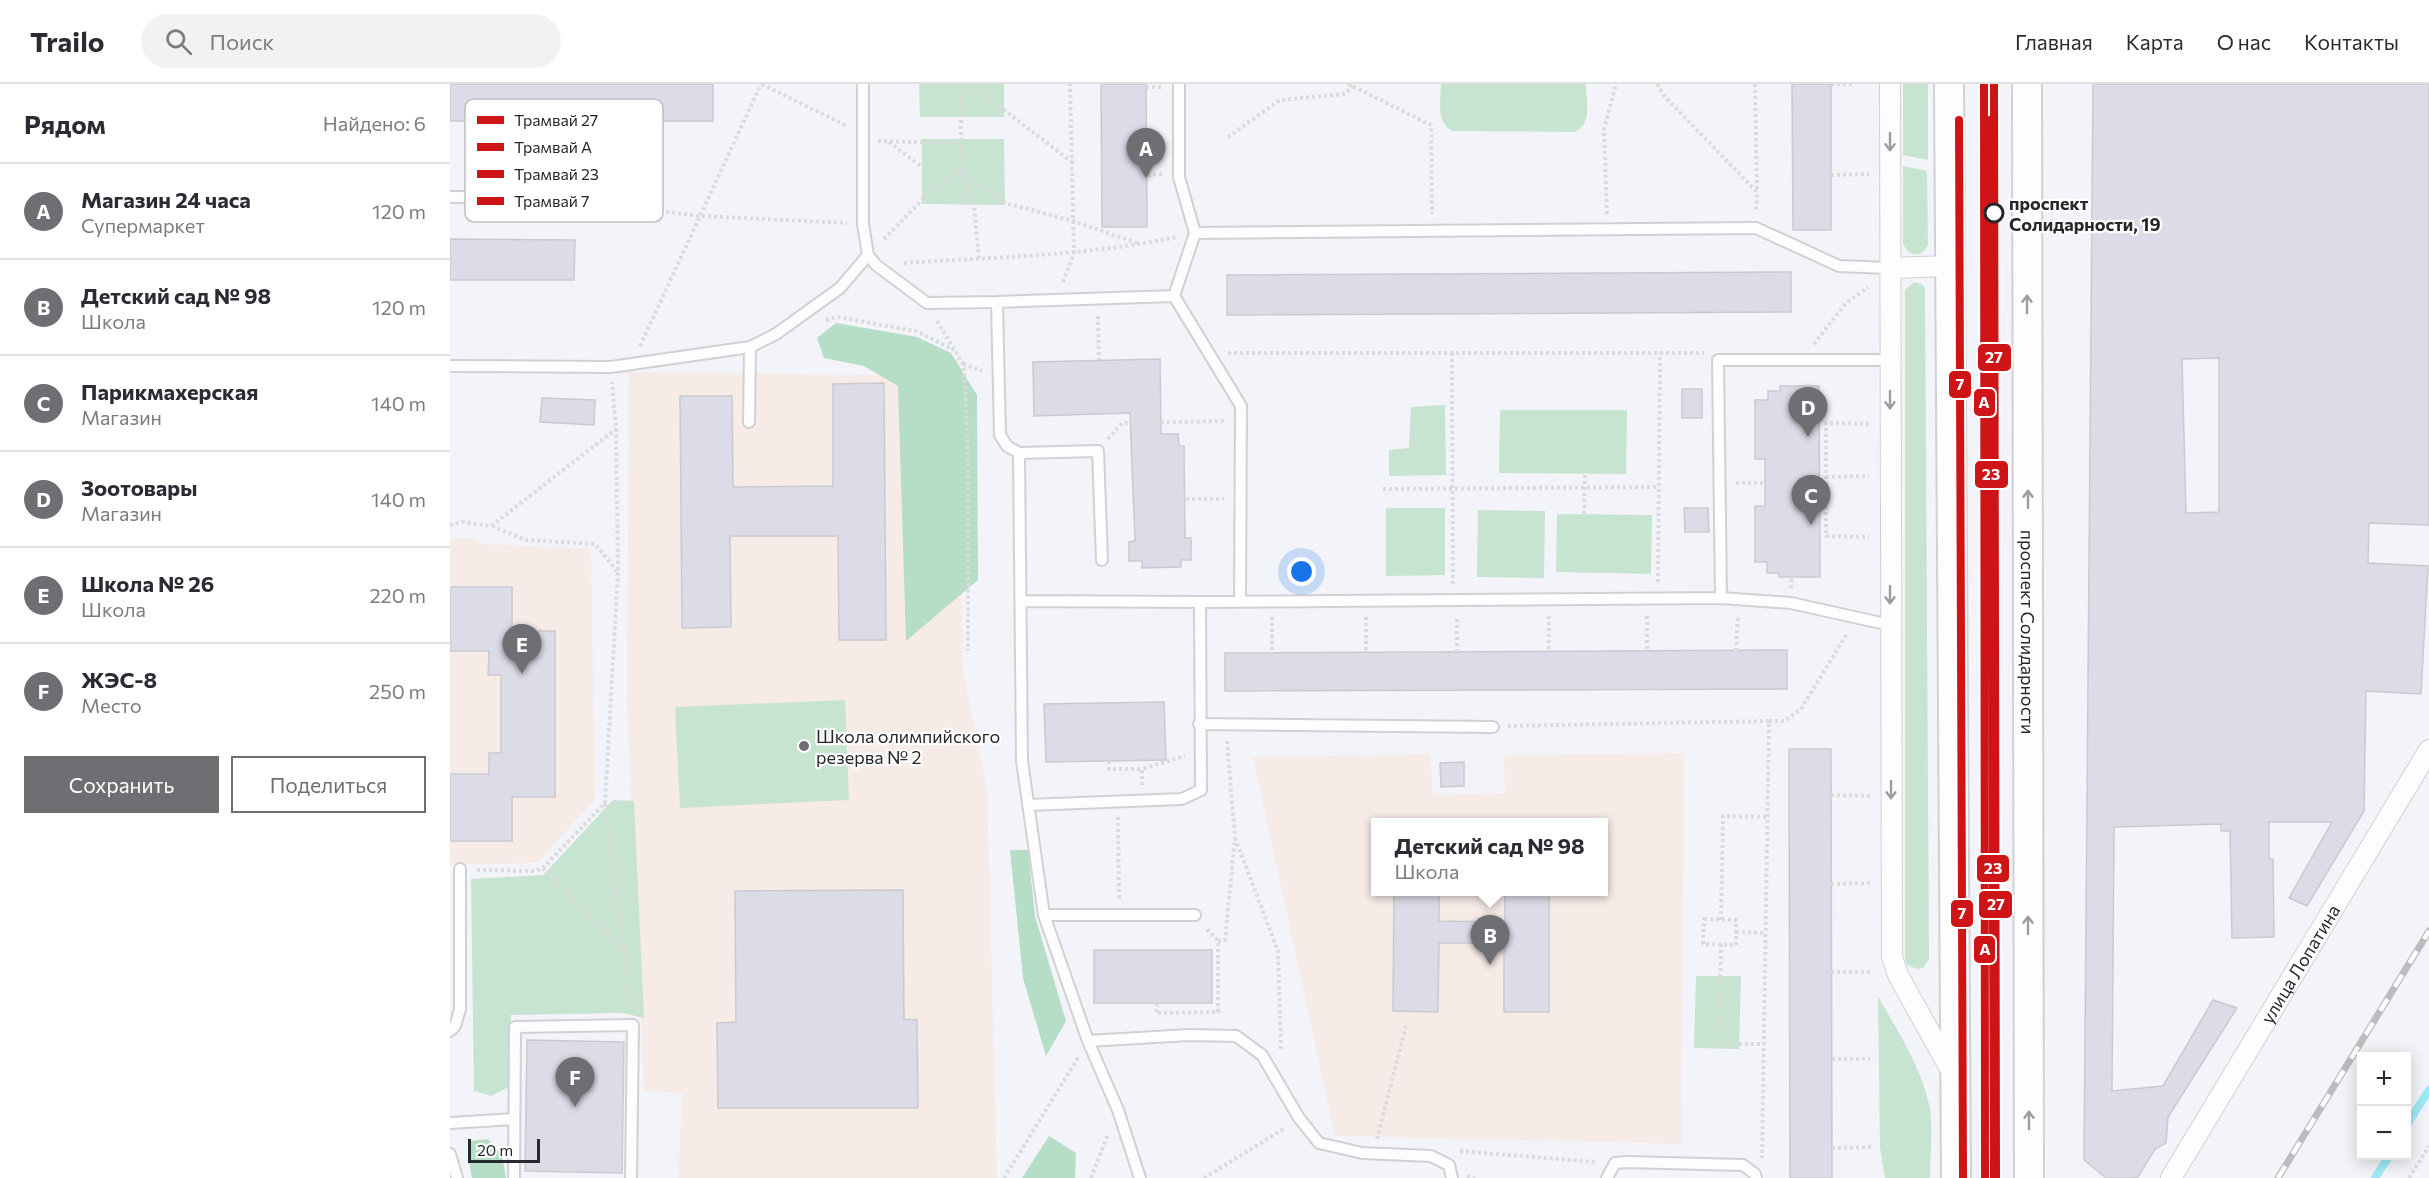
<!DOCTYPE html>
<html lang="ru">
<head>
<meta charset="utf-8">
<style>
	body { margin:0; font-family:Commissioner,sans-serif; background:#f2f2f3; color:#2b2b33 }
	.controls { position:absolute; right:18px; bottom:18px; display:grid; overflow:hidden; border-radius:0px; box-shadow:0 3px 15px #0003 }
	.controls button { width:54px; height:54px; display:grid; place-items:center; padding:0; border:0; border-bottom:2px solid #e1e1e2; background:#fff; color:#2b2b33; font:30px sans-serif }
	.scale { position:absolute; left:18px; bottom:15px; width:72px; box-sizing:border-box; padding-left:6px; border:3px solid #27282b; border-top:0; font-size:16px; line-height:21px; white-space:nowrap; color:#27282b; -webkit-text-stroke:4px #fff; paint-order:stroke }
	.you { position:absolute; left:852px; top:488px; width:21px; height:21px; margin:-15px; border:4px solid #fff; border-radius:50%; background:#1a73e8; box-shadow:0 0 0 9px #1a73e833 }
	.badge { display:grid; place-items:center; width:39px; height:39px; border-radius:50%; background:#6e6f73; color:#fff; font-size:20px; font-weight:700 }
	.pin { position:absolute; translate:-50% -50px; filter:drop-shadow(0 2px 3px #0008) }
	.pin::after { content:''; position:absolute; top:32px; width:21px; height:18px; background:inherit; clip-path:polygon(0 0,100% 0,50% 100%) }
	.popup { position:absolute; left:921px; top:734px; width:237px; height:78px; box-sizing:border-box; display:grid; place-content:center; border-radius:0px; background:#fff; filter:drop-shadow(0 2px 4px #0005); font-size:20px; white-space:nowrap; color:#7c7c81 }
	.popup b { font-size:22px; color:#2b2b33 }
	.popup::after { content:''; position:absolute; left:50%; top:100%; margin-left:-12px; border:12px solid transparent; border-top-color:#fff }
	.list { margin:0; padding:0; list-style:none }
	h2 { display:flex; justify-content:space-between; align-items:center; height:78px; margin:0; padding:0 24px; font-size:26px }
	h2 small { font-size:20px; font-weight:400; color:#7c7c81 }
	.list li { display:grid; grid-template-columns:39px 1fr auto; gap:18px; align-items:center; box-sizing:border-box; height:96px; padding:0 24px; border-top:2px solid #e1e1e2 }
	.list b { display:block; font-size:22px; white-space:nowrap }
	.list p { margin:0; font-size:20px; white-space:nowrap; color:#7c7c81 }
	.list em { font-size:20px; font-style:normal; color:#7c7c81 }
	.actions { display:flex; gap:12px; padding:18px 24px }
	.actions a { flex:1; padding:14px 0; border:2px solid #6e6f73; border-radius:0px; text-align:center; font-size:21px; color:#6e6f73 }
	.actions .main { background:#6e6f73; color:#fff }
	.icon { flex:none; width:33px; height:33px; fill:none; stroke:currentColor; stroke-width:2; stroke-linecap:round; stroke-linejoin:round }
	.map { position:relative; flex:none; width:1979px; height:1094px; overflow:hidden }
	header { display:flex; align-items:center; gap:36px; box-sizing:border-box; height:84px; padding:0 30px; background:#fff; border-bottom:2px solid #e1e1e2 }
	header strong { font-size:28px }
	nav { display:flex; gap:33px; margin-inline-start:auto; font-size:21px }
	.search { width:420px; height:54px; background:#f2f2f3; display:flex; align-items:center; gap:15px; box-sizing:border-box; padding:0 21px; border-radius:33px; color:#7c7c81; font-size:22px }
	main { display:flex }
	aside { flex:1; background:#fff }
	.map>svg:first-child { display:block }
	.education { fill:#f7ebe7; fill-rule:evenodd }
	.green { fill:#c7e4d1 }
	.forest { fill:#b6ddc5 }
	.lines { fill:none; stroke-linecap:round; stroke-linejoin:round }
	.stream { stroke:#9fe9f6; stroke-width:8 }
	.building { fill:#dcdce8; stroke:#cacace; stroke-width:1.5; fill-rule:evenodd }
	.service-casing { stroke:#d0d1d5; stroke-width:14 }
	.minor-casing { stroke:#d0d1d5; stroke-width:22 }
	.secondary-casing { stroke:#d0d1d5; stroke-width:32 }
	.path { stroke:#dbdbdd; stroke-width:4; stroke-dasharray:3 3; stroke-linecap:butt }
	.service { stroke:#fdfdfe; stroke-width:10 }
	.minor { stroke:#fdfdfe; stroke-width:20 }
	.secondary { stroke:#fdfdfe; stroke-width:28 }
	.rail-casing { stroke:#bcbcbd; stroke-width:7 }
	.rail { stroke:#fff; stroke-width:4.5; stroke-dasharray:14; stroke-linecap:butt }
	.tram-1-casing { stroke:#fff; stroke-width:12 }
	.tram-2-casing { stroke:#fff; stroke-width:12 }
	.tram-3-casing { stroke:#fff; stroke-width:12 }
	.tram-4-casing { stroke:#fff; stroke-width:12 }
	.tram-1 { stroke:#ce1417; stroke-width:8 }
	.tram-2 { stroke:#ce1417; stroke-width:8 }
	.tram-3 { stroke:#ce1417; stroke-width:8 }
	.tram-4 { stroke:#ce1417; stroke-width:8 }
	.oneway { stroke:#9d9d9f }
	.stop-dot { fill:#fff; stroke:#27282b; stroke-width:3 }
	.poi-dot { fill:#6e6f73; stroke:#fff; stroke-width:2 }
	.labels { text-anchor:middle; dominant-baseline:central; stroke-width:4.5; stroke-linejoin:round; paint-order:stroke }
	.stop-label { font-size:18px; font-weight:bold; fill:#27282b; stroke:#fff; text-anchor:start }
	.street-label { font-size:18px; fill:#27282b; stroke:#fff }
	.poi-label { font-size:18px; fill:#27282b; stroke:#fff; text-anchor:start }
	.key { fill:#fff; stroke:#bebebf; stroke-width:1.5 }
	.key-label { font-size:16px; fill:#27282b }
	.line-badge { stroke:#fff; stroke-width:2 }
	.badge-label { font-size:16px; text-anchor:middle; font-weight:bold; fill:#fff }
</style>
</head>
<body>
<header>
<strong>Trailo</strong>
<div class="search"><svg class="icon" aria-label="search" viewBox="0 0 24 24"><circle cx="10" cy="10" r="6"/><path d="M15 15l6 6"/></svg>Поиск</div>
<nav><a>Главная</a><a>Карта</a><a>О нас</a><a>Контакты</a></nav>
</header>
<main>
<aside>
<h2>Рядом<small>Найдено: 6</small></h2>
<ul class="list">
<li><span class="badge">A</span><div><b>Магазин 24 часа</b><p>Супермаркет</p></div><em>120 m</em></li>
<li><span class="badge">B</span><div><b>Детский сад № 98</b><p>Школа</p></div><em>120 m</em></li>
<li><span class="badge">C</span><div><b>Парикмахерская</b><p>Магазин</p></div><em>140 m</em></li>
<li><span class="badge">D</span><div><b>Зоотовары</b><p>Магазин</p></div><em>140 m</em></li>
<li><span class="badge">E</span><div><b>Школа № 26</b><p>Школа</p></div><em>220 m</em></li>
<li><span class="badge">F</span><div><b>ЖЭС-8</b><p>Место</p></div><em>250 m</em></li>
</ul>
<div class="actions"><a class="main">Сохранить</a><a>Поделиться</a></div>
</aside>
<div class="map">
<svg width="1979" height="1094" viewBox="0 0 1979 1094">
	<rect width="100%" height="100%" fill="#f3f4f9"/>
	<path class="education" d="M179,288L476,292L510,330L513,588L537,705L547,1094H228L232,1009L194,1007L177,618Z
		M0,454H23L33,460L141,465L145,716L87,779L0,781Z
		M1234,669L1231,1060L885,1052L803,673L980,670L983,711L1055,709L1054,671ZM926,738H1154V808H926Z"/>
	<path class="green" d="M469,0H554V33H470Z
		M991,0H1136C1136,16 1143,41 1124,48L1003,47C985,40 991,15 991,0Z
		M1453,0H1478V76L1453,71Z
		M472,55H554L555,121L472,120Z
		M1453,82L1477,87L1478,161C1474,170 1467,173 1458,168L1453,160Z
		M1464,198L1473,201L1475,205L1479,875L1473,884L1467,885L1457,881L1455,875V206Z
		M995,321L996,391L939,392V366L959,364L961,323Z
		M1050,326H1177L1176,390L1049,389Z
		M936,424H995V491L936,492Z
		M1028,426L1095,427L1094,494L1027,493Z
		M1107,430L1202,431L1201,490L1106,488Z
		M395,616L399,716L230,724L225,623Z
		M163,716L184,717L194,934L172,929L61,931L59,1003L41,1012L24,1007L21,795L93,791Z
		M1246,892H1291L1289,965L1244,964Z
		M1428,912C1447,947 1473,985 1480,1025C1483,1047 1480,1072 1480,1094H1435L1430,1064Z"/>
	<path class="forest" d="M386,239L467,253L501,269L527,311L528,496L456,557L448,302L414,282L374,274L367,254Z
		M560,766H578L585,832L616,937L596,972L573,894Z
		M599,1052L626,1069L625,1094H572Z
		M38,1055L52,1071L56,1094H22L19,1079L20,1057Z"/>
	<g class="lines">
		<path class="stream" d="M1956,1042L1979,1006
			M1925,1094L1939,1072"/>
	</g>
	<path class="building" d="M0,0H263V37H0Z
		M651,0H696L697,143H652Z
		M1342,0H1381V146H1343Z
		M1643,0H1979V441L1919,439L1918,479L1978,482L1971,610L1916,607L1914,727L1857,822L1839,814L1882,738H1819V775H1823L1824,853L1782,854L1780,747H1771V740L1664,743L1662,1007L1713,1002L1763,916L1787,924L1718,1033L1716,1059L1705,1065L1688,1093L1680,1094H1656L1634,1076ZM1769,274V428L1736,429L1732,275Z
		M0,155L125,156L124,196H0Z
		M1341,188V228L777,231V191Z
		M710,275L711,350H728L729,362H734L735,454H741V476H731V483L692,484V477H679V458L685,457L680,329L584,332L583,278Z
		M434,299L436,556H389L388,452H280L281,543L232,544L230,312H282L283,403L383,402V300Z
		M1330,302H1369L1370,493H1329V489H1317V478H1305V422H1315V375H1305V316H1318V307H1330Z
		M1232,305H1252V334H1232Z
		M92,314L145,316L144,341L90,338Z
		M1234,424H1258L1259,448H1235Z
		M0,503H62V547H105V713H62V757H0V690H39V669H51V591H38L39,567H0Z
		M1337,566V605L775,607V569Z
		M714,618L716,676L596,678L594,620Z
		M1339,665H1381L1382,1094H1340Z
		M1014,678V702L991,703L990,679Z
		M453,806L454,935L467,936L468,1024H268L267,939L286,938L285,807Z
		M944,807H989V837L1055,838V807H1099V928H1054V859H989L988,928L943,927Z
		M644,866H762V919H644Z
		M77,956L174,958L172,1089L75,1087Z"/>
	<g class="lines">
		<g class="service-casing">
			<path id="service" d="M413,0V140L418,171L426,181L477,219L547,218L550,351L557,362L569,369L572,677L594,831L638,957L668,1026L690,1094
				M729,0V93L745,149
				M0,113L111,114V92L60,91L61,113
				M724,212L791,322L790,518
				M547,218L724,212L745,149L1306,144L1389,182L1439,184
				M0,282L161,283L300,263L326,250L390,204L418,171
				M299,338L300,263
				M569,369L648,367L652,476
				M1271,514L1268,276H1440
				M571,517L750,518L751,706L732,715L578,721
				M750,518L1271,514L1341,519L1440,541
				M749,640L1043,643
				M594,831H745
				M0,947L5,942L10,925V785
				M638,957L739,951L786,952L812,971L849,1034L869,1059L912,1069L981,1072L999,1081L1002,1094
				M0,1039L64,1035
				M0,1070L7,1094
				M64,1094L65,943L183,941L181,1094
				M1157,1094L1165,1079L1177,1078L1293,1081L1305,1090L1306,1094"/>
		</g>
		<g class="minor-casing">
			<g id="minor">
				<path d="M1440,0L1442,873L1448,891L1503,990"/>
				<path d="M1439,184L1499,182"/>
				<path id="s1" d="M1721,1094L1979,666"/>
			</g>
		</g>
		<g class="secondary-casing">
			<g id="secondary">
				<path d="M1499,0L1506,1094"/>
				<path id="s2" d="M1577,0L1579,1094"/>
			</g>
		</g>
		<path class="path" d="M312,0L397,42
			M511,0V86L524,122L529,175
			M520,0L622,78
			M898,0L981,41L982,130
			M1207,0L1215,13L1307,108L1306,128
			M1305,0L1307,107
			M1381,0H1403
			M696,3H713
			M778,53L830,16L895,10L905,0
			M428,57L510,59
			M439,58L472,83
			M697,91L714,90
			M1381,91L1419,90
			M127,116L250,132L397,139
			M1157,130L1154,46L1166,0
			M434,155L472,116L511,86L555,119L623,137L690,160
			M454,179C545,173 637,172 727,153
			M613,198L624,169L620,0
			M648,232L649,276
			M376,236L387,233L466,247L504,266
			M487,237L513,280L515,295L518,381V567
			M1364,260L1396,219L1418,203
			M190,262L311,0
			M778,269H1254
			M1002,269L1003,501
			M513,280L532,287
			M1419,340L1376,339V452L1419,453
			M658,355L672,339L775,337
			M1376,393L1419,392
			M1286,399H1315
			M933,405L1209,403
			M730,415H774
			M1134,430L1135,390
			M0,441L12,438L41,442L166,345
			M42,442L76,456L145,460L168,488
			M1208,498L1210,269
			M1341,504L1342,493
			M1099,532V567
			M1197,532V567
			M822,533V568
			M916,533V568
			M1286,567L1288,531
			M1007,568V533
			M1319,637H1335L1351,625L1398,548
			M1058,642L1319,637L1312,1074
			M659,677V685H692
			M692,701V685L735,672
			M1381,711L1420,712
			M155,720L175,867
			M668,733L669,815
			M785,754L828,867L831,968
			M93,784L175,867L181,925
			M27,786L84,787L93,784L155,719L168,488L166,345L162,298
			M1381,800L1420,799
			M1254,835L1286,836V861L1253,860Z
			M1271,836L1273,732L1318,733
			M1286,848L1316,849
			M768,857L775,856L785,754L777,656
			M1271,860L1269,960H1314
			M1381,888H1420
			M707,919L706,929L768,928V857L755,843
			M1382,975H1420
			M927,1055L956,942
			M1382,1064L1421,1063
			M1010,1067L1146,1078
			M1017,1092L1025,1094
			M554,1094L628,974
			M641,1094L658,1050
			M754,1094L835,1044
			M1959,1094L1979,1062"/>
		<use href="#service" class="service"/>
		<use href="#minor" class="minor"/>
		<use href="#secondary" class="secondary"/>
		<g class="rail-casing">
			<path id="rail" d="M1828,1094L1979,847"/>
		</g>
		<use href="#rail" class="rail"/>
		<g class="tram-1-casing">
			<path id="tram-1" d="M1544,0L1546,1094"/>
		</g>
		<g class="tram-2-casing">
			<path id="tram-2" d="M1534,0L1535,1094"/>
		</g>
		<g class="tram-3-casing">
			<path id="tram-3" d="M1540,36L1544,1094"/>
		</g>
		<g class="tram-4-casing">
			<path id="tram-4" d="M1509,36L1513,1094"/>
		</g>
		<use href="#tram-1" class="tram-1"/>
		<use href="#tram-2" class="tram-2"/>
		<use href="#tram-3" class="tram-3"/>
		<use href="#tram-4" class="tram-4"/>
	</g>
	<defs><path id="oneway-shaft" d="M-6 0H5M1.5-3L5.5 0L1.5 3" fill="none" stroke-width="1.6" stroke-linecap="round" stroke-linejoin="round" transform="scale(1.5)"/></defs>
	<g class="oneway">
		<use href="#oneway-shaft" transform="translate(1440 58) rotate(90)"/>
		<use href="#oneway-shaft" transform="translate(1577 220) rotate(-90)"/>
		<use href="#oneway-shaft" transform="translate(1440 316) rotate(90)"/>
		<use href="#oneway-shaft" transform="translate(1578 415) rotate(-90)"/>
		<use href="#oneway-shaft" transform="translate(1440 511) rotate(90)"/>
		<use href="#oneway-shaft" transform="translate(1441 706) rotate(90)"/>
		<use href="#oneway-shaft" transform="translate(1578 841) rotate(-90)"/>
		<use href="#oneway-shaft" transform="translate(1579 1036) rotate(-90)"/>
	</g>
	<circle class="stop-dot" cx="1544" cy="129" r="9"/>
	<circle class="poi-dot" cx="354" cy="662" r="6"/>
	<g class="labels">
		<g class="stop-label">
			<text x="1559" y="119">проспект<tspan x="1559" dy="21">Солидарности, 19</tspan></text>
		</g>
		<g class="street-label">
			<text stroke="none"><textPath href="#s2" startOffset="548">проспект Солидарности</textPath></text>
			<text stroke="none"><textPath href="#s1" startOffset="250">улица Лопатина</textPath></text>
		</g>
		<g class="poi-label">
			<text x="366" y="652">Школа олимпийского<tspan x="366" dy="21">резерва № 2</tspan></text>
		</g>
	</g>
	<rect x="15" y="15" width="198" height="123" rx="9" class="key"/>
	<rect x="27" y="32" width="27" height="8" fill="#ce1417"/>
	<rect x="27" y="59" width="27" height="8" fill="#ce1417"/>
	<rect x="27" y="86" width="27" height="8" fill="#ce1417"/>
	<rect x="27" y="113" width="27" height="8" fill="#ce1417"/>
	<g class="key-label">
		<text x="64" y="42">Трамвай 27</text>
		<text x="64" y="69">Трамвай А</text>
		<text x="64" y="96">Трамвай 23</text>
		<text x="64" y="123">Трамвай 7</text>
	</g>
	<g class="line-badge">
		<rect x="1527" y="259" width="35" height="29" rx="6" fill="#ce1417"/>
		<rect x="1498" y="286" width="24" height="29" rx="6" fill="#ce1417"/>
		<rect x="1523" y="304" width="23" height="29" rx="6" fill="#ce1417"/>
		<rect x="1524" y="376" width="35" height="29" rx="6" fill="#ce1417"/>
		<rect x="1526" y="770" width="34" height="29" rx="6" fill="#ce1417"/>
		<rect x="1528" y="806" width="35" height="29" rx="6" fill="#ce1417"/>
		<rect x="1500" y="815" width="24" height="29" rx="6" fill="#ce1417"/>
		<rect x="1523" y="851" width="23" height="29" rx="6" fill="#ce1417"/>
	</g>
	<g class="badge-label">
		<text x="1544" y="279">27</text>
		<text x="1510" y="306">7</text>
		<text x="1534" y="324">А</text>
		<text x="1541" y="396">23</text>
		<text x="1543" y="790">23</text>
		<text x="1546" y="826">27</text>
		<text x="1512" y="835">7</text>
		<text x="1535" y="871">А</text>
	</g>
</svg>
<div class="controls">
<button>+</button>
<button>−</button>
</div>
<div class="scale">20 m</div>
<div class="you"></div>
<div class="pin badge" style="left:696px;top:94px">A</div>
<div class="pin badge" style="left:1040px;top:881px">B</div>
<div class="popup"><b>Детский сад № 98</b>Школа</div>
<div class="pin badge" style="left:1361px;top:441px">C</div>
<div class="pin badge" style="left:1358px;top:353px">D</div>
<div class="pin badge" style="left:72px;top:590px">E</div>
<div class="pin badge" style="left:125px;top:1023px">F</div>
</div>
</main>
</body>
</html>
